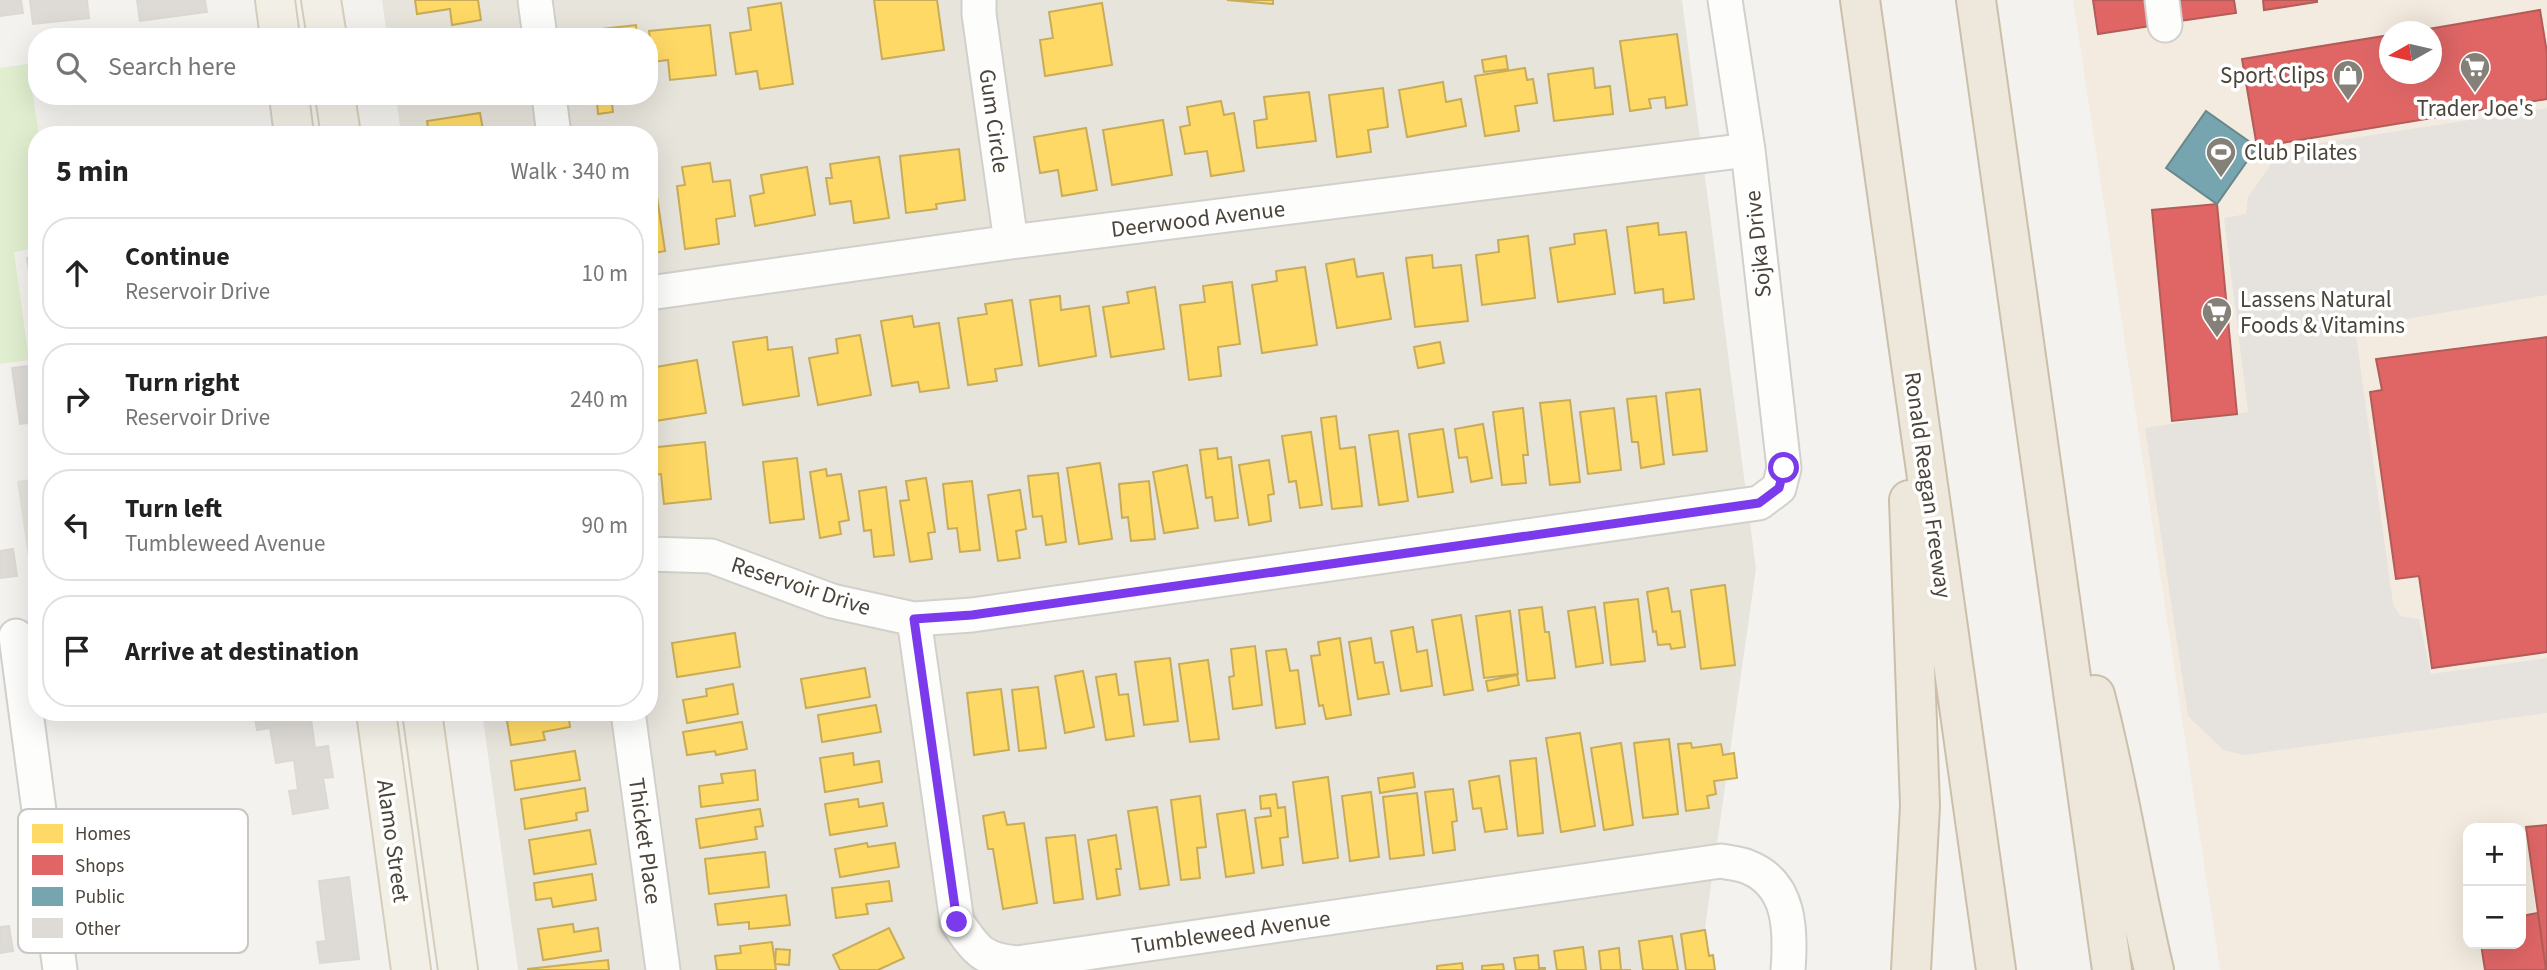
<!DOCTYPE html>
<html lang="en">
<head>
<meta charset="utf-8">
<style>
	body { margin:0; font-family:"Source Sans 3",sans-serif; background:#f2f2f2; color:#222 }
	.controls { position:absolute; right:21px; bottom:21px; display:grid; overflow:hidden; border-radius:14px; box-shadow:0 7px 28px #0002 }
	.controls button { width:63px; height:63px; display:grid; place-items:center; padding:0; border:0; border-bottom:2px solid #e0e0e0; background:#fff; color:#222; font:35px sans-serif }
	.compass { position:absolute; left:2379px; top:21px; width:63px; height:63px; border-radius:50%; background:#fff; box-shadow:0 7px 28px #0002; rotate:262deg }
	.stop { position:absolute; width:21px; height:21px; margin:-16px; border:5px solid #7c3aed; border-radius:50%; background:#fff }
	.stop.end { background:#7c3aed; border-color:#fff; box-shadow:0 2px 7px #0008 }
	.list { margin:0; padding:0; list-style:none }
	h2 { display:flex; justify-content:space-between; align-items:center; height:91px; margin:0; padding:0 28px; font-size:30px }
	h2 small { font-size:23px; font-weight:400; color:#767676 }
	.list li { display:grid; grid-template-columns:46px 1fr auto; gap:21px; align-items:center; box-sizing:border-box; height:112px; margin:0 14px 14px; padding:0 14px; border:2px solid #e0e0e0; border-radius:28px }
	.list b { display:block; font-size:26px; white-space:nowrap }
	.list p { margin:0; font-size:23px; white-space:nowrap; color:#767676 }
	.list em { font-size:23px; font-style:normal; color:#767676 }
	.icon { flex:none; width:38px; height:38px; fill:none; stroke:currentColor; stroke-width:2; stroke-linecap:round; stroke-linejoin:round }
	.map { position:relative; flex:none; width:2547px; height:970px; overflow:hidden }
	.search { position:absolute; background:#fff; box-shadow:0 7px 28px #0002; left:28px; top:28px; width:630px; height:77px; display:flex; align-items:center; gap:18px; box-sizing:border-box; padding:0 24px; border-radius:28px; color:#767676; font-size:26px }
	.panel { position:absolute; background:#fff; box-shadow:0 7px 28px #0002; left:28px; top:126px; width:630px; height:595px; border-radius:28px }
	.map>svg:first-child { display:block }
	.residential { fill:#e7e4dc }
	.commercial { fill:#f3ebdf; fill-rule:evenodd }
	.green { fill:#e1eecf }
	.parking { fill:#e6e3df }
	.homes { fill:#ffd966; stroke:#c9ac58; stroke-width:2 }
	.shops { fill:#e06666; stroke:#b35c58; stroke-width:2 }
	.public { fill:#76a5af; stroke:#69888c; stroke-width:2 }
	.building { fill:#dedbd6; stroke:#dcd9d4; stroke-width:2 }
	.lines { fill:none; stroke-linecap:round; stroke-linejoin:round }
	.minor-casing { stroke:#d2d0cb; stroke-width:37 }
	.major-casing { stroke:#d6cebb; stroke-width:42 }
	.highway-casing { stroke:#ccbfa9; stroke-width:42 }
	.minor { stroke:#fdfdfc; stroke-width:33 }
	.major { stroke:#f2efe6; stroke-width:38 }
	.highway { stroke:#ede8db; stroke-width:38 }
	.route { stroke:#7c3aed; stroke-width:9 }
	.labels { text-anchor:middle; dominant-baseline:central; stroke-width:7; stroke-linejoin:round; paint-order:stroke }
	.poi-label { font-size:23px; fill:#4b4439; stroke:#fff; text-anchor:start }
	.street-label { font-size:23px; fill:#4b4439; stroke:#fff }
	.key { fill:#fff; stroke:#c9c7c4; stroke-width:2 }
	.key-label { font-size:19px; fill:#4b4439 }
</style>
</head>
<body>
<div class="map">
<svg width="2547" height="970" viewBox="0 0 2547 970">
	<rect width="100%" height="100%" fill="#f4f2ee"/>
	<path class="residential" d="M382,0H1682L1756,569L1699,970H518L482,712H649V135H401L396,96H649V37H387Z"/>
	<path class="commercial" d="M2073,0H2547V970H2220ZM2390,32H2432V74H2390ZM2468,828H2521V944H2468Z"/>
	<path class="green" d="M28,64L39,135L37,248L14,252L29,360L0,364V68Z"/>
	<path class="parking" d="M2547,108V295L2355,328L2393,604L2400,616L2419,619L2431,674L2547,658V713L2244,755L2223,750L2188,716L2145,428L2248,412L2224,218L2246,214L2248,197L2274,160L2301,146Z
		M37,478V563L29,564L17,481Z"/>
	<path class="homes" d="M415,0H478L481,20L452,25L450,9L417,14Z
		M874,0H937L944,50L882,59Z
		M1227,0H1273V4Z
		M781,3L793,84L760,89L757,71L736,74L730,33L751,30L748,8Z
		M1102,3L1112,65L1045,76L1040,40L1053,38L1049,12Z
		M636,25L637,37H602V29Z
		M710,25L716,75L670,80L668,60L653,62L649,31Z
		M1677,34L1687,105L1666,108L1665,97L1649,99L1651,108L1630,111L1620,41Z
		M1506,56L1508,69L1484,72L1482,60Z
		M1525,68L1527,80L1533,79L1537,103L1515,106L1519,131L1485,136L1475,76Z
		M1593,68L1595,88L1610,86L1613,114L1554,121L1548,74Z
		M1443,82L1446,102L1461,99L1466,126L1407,137L1399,90Z
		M1383,88L1388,127L1368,130L1371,152L1337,157L1329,95Z
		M1309,92L1316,141L1257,148L1254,121L1267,119L1264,97Z
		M581,96H611L613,112L598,114L597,102L581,104Z
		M1221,101L1224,115L1234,113L1244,171L1211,176L1207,151L1185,154L1180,127L1190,125L1187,107Z
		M480,113L484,135H429L427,121Z
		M1163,120L1172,175L1112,185L1103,130Z
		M1086,128L1097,190L1062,196L1058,170L1040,173L1034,137Z
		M959,149L965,200L936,204L937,209L906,213L900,156Z
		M879,157L889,218L854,223L851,201L830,204L826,178H832L830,164Z
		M710,163L713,182L730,180L735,216L716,219L719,244L685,249L677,186L685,185L682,167Z
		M807,167L815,215L755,226L750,196L764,193L761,175Z
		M655,183L665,251L649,254V184Z
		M1658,223L1659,235L1686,232L1694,299L1664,303L1663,289L1635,293L1627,227Z
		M1606,230L1615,294L1558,302L1550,248L1575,244L1574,234Z
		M1528,236L1535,298L1482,305L1476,255L1499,252L1498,240Z
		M1432,255L1433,268L1461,265L1468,321L1415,327L1406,258Z
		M1354,259L1357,277L1383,273L1391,319L1337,328L1326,264Z
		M1305,267L1317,345L1262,353L1252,285L1277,281L1276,271Z
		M1232,282L1240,344L1218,347L1221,376L1189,380L1180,305L1205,302L1203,286Z
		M1155,287L1164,349L1111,357L1103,307L1129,303L1127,292Z
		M1060,296L1061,310L1089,306L1096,356L1039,366L1030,300Z
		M1012,300L1022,365L995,369L997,381L968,385L958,318L987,314L985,304Z
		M912,316L914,327L939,323L949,388L920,392L918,382L892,386L881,321Z
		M860,335L871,395L818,405L809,358L838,353L836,339Z
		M767,337L768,350L792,347L799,396L743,405L733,342Z
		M1440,342L1444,363L1418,368L1414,347Z
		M697,360L706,413L649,422V392L653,391L650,368Z
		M1700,389L1707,451L1673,455L1666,393Z
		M1656,396L1664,464L1641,468L1638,442H1632L1627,399Z
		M1570,400L1580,482L1550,485L1540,403Z
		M1523,408L1528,455H1523L1526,483L1502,485L1493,412Z
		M1614,408L1621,470L1588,474L1580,412Z
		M1336,416L1340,449L1355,447L1362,506L1332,509L1321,418Z
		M1483,424L1492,478L1471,482L1467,457L1459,458L1455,429Z
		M1443,429L1453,492L1418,497L1409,434Z
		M1398,431L1408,501L1379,505L1369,435Z
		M1311,432L1322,505L1300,508L1296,481L1289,482L1282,436Z
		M705,442L711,499L664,504L661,474L650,475L649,448Z
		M1217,448L1218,459L1231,457L1238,518L1215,521L1212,497L1206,498L1200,450Z
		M797,458L804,519L770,523L763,462Z
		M1269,460L1274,494L1268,495L1271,521L1249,525L1239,465Z
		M1100,463L1112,539L1079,544L1067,468Z
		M1187,465L1198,528L1164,533L1153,472Z
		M826,469L827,476L841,474L849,520L839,522L841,534L820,538L810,472Z
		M1058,473L1066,542L1046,545L1042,516L1033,517L1028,476Z
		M926,478L935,532L928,533L932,559L910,562L900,501L909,500L906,481Z
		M972,481L980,550L960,552L957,528L948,529L943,484Z
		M1149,481L1155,539L1131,541L1128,517L1122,518L1119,484Z
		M886,487L894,555L874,557L871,530L864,531L859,491Z
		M1020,490L1026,529L1016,531L1020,558L998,561L988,495Z
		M1725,585L1735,665L1701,669L1691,590Z
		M1668,588L1672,612L1680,611L1685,647L1671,649L1670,644L1658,645L1656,631L1653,632L1647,592Z
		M1638,599L1645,661L1611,665L1604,603Z
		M1542,607L1545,632H1549L1555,678L1527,681L1519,610Z
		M1595,607L1603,663L1576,667L1568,611Z
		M1510,611L1518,674L1484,678L1476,616Z
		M1461,615L1473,690L1444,695L1432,620Z
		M1413,627L1417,652L1427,650L1432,686L1401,691L1391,631Z
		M735,633L740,667L677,677L672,643Z
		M1340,638L1351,715L1326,719L1323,705L1319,706L1311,656L1320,655L1318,642Z
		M1371,638L1375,663L1383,662L1389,694L1358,699L1349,642Z
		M1255,646L1262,705L1233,709L1229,677L1234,676L1231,649Z
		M1286,649L1290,671L1298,670L1305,724L1276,728L1266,651Z
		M1170,658L1178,721L1144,725L1135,662Z
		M1208,660L1219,739L1190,742L1179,664Z
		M865,668L870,697L806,708L801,679Z
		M1083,671L1094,727L1065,733L1055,676Z
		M1116,674L1119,695L1128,694L1134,736L1106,740L1096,677Z
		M1517,675L1519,685L1488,691L1486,681Z
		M733,684L738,714L687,723L683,700L707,696L706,689Z
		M1038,687L1046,748L1019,751L1012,690Z
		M1001,689L1009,750L974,755L967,693Z
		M876,705L881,732L822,742L818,715Z
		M524,712H568L570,727L543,732L545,740L511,745L506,715Z
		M742,722L747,749L716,755L715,751L687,755L683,732Z
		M1580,733L1595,826L1561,832L1546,738Z
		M1669,739L1678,814L1643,818L1634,743Z
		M1621,743L1633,825L1604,830L1591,748Z
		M1691,743L1692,748L1721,744L1723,755L1734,753L1737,778L1714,781L1716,794L1707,796L1709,808L1686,811L1678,744Z
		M575,751L580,780L515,790L511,761Z
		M853,753L854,765L879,761L882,782L825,792L820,758Z
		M1536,758L1543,833L1518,836L1510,761Z
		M755,770L758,800L701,807L699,786L723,783L721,774Z
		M1413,773L1415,787L1380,793L1378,778Z
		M1499,776L1507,829L1485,832L1481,808L1473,809L1469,781Z
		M1328,777L1338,858L1303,863L1293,782Z
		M585,788L588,811L576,813L577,820L525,829L521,799Z
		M1453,789L1457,821L1452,822L1455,850L1433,853L1425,792Z
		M1371,792L1379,857L1350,861L1342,796Z
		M1417,793L1424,855L1390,859L1383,797Z
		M1276,794L1278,808L1285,807L1288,837L1280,838L1283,865L1262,868L1255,818L1271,816L1270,808L1261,809L1260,796Z
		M1200,796L1206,847L1197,848L1200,878L1181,880L1171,800Z
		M858,799L859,807L883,803L887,826L830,835L825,804Z
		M1157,807L1169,885L1140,889L1128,811Z
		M760,809L763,826L755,827L757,839L700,848L696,819Z
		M1245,810L1254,873L1226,877L1217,814Z
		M1004,812L1007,825L1024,823L1037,903L1003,909L993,849H988L983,816Z
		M590,830L596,864L534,874L529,840Z
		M1075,835L1083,899L1054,903L1046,838Z
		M1116,835L1121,869H1116L1120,895L1097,899L1088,840Z
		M867,843L868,847L895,843L899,867L840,877L835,849Z
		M765,852L769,887L709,894L705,859Z
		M592,874L596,900L553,907L551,898L536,900L534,883Z
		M889,881L892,901L866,904L868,914L836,918L832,888Z
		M786,895L790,925L749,929V922L718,925L715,904Z
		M573,924L574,932L598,928L601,951L543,960L538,929Z
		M889,928L904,958L878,970H840L833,955Z
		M1705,930L1709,956L1713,955L1715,970H1686L1681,934Z
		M1672,936L1678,970H1643L1639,941Z
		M772,942L776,970H717L715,956L741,953L740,946Z
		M1583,947L1586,970H1557L1554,951Z
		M1619,948L1621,970H1631H1601L1599,951Z
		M776,949L790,950L789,965L775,964Z
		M1538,955L1539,968H1545V970H1516L1514,958Z
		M608,960L609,970H528V969Z
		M1462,963L1463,970H1437V966Z
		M1503,964L1504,970H1482V966Z"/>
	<path class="shops" d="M2093,0H2147L2151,26L2098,34Z
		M2176,0H2234L2236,13L2179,21Z
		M2263,0H2317V2L2264,10Z
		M2540,10L2547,53V99L2257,147L2242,59L2390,35V74H2432V32H2411Z
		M2217,204L2237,414L2172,421L2152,210Z
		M2547,337V652L2432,668L2419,576L2396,579L2370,392L2382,390L2376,359Z
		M2547,825V970H2546L2526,827Z
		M2538,913L2546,970H2485L2481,944H2521V916Z"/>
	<path class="public" d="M2206,111L2257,147L2217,204L2166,168Z"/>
	<path class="building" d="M0,0H21L23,13L0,16Z
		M30,0H87L89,18L33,24Z
		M137,0H205L207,12L140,21Z
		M37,256V328L27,258Z
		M37,365V422L20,424L12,368Z
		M13,549L17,576L0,578V551Z
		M254,712H310L315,748L328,746L333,777L323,778L328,808L293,814L289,791L298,790L294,760L276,763L270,728L257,730Z
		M349,877L359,959L320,963L317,942L326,941L319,881Z
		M9,926L13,951L0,953V927Z"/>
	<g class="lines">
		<g class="minor-casing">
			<path id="minor" d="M535,0L540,37
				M979,0V14L1011,242
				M2162,0L2165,25
				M549,96L554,135
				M649,293L1011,242L1748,150
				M649,554L711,556L832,601L914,619L972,615L1759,503L1779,488L1784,468L1748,150L1725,0
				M914,619L957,922C976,950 982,960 1017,963L1721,861C1729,863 1739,863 1748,867C1791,884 1791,931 1788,970
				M16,636L60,970
				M628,712L663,970"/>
		</g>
		<g class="major-casing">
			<path id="major" d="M275,0L280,37
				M321,0L327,37
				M289,96L294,135
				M335,96L341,135
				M376,712L411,970
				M422,712L458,970"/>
		</g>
		<g class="highway-casing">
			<path id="highway" d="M1860,0L1996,970
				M1976,0L2112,970
				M1909,500L1920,806L1911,970
				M2095,695C2119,786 2132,879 2154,970"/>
		</g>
		<use href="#minor" class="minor"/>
		<use href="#major" class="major"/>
		<use href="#highway" class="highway"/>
	</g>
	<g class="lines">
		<path class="route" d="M957,922L914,619L972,615L1759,503L1779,488L1784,468"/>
	</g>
	<defs>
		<g id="supermarket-pin" transform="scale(1.575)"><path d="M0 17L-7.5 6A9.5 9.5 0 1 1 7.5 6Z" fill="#868178" stroke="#fff"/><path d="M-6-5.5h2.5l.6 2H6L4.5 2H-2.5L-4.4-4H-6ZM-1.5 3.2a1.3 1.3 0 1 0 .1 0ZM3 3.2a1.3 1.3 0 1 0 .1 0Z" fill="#fff"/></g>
		<g id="shop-pin" transform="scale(1.575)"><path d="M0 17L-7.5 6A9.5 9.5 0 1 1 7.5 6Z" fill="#868178" stroke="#fff"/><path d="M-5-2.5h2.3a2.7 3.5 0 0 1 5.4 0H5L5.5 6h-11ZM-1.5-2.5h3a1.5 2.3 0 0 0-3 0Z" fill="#fff"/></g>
		<g id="stadium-pin" transform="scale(1.575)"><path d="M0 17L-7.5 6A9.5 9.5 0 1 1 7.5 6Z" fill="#868178" stroke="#fff"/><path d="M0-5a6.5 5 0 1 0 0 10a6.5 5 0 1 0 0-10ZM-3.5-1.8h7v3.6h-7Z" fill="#fff"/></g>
	</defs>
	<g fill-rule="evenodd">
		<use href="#supermarket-pin" x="2475" y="67"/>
		<use href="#shop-pin" x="2348" y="75"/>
		<use href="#stadium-pin" x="2221" y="152"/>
		<use href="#supermarket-pin" x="2217" y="312"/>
	</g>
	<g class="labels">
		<g class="poi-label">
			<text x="2325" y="75" text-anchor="end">Sport Clips</text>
			<text x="2475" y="108" text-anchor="middle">Trader Joe's</text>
			<text x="2244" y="152">Club Pilates</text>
			<text x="2240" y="299">Lassens Natural<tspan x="2240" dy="26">Foods &amp; Vitamins</tspan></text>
		</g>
		<g class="street-label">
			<text transform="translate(994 121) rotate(82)">Gum Circle</text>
			<text transform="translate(1198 219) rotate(-7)">Deerwood Avenue</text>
			<text transform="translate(1758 244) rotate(-96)">Sojka Drive</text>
			<text transform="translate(1928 485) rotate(82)">Ronald Reagan Freeway</text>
			<text transform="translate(801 586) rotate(18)">Reservoir Drive</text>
			<text transform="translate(393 841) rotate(82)">Alamo Street</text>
			<text transform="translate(645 841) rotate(82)">Thicket Place</text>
			<text transform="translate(1231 932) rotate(-8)">Tumbleweed Avenue</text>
		</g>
	</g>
	<rect x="18" y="809" width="230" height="144" rx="10" class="key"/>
	<rect x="32" y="824" width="31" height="19" fill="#ffd966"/>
	<rect x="32" y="855" width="31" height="20" fill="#e06666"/>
	<rect x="32" y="887" width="31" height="19" fill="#76a5af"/>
	<rect x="32" y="918" width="31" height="20" fill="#dedbd6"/>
	<g class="key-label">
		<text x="75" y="840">Homes</text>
		<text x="75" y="872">Shops</text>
		<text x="75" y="903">Public</text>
		<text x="75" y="935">Other</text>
	</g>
</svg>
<div class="controls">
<button>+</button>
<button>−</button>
</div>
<svg class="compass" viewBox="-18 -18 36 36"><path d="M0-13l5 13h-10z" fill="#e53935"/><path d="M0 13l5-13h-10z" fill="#767676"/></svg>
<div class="stop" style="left:1784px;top:468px"></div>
<div class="stop end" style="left:957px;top:922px"></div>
<div class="search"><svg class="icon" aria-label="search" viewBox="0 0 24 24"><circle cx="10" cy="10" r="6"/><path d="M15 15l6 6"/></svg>Search here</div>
<section class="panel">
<h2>5 min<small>Walk · 340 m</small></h2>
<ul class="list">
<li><svg class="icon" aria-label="ahead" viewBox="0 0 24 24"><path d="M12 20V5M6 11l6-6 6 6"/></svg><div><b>Continue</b><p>Reservoir Drive</p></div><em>10 m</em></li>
<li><svg class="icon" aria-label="right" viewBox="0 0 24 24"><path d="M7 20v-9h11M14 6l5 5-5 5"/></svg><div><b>Turn right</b><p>Reservoir Drive</p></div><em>240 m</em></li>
<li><svg class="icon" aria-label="left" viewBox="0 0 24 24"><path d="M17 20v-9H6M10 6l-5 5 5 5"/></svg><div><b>Turn left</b><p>Tumbleweed Avenue</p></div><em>90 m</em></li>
<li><svg class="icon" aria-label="arrive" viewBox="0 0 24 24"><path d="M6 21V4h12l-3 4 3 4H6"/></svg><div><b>Arrive at destination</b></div></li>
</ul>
</section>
</div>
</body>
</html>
